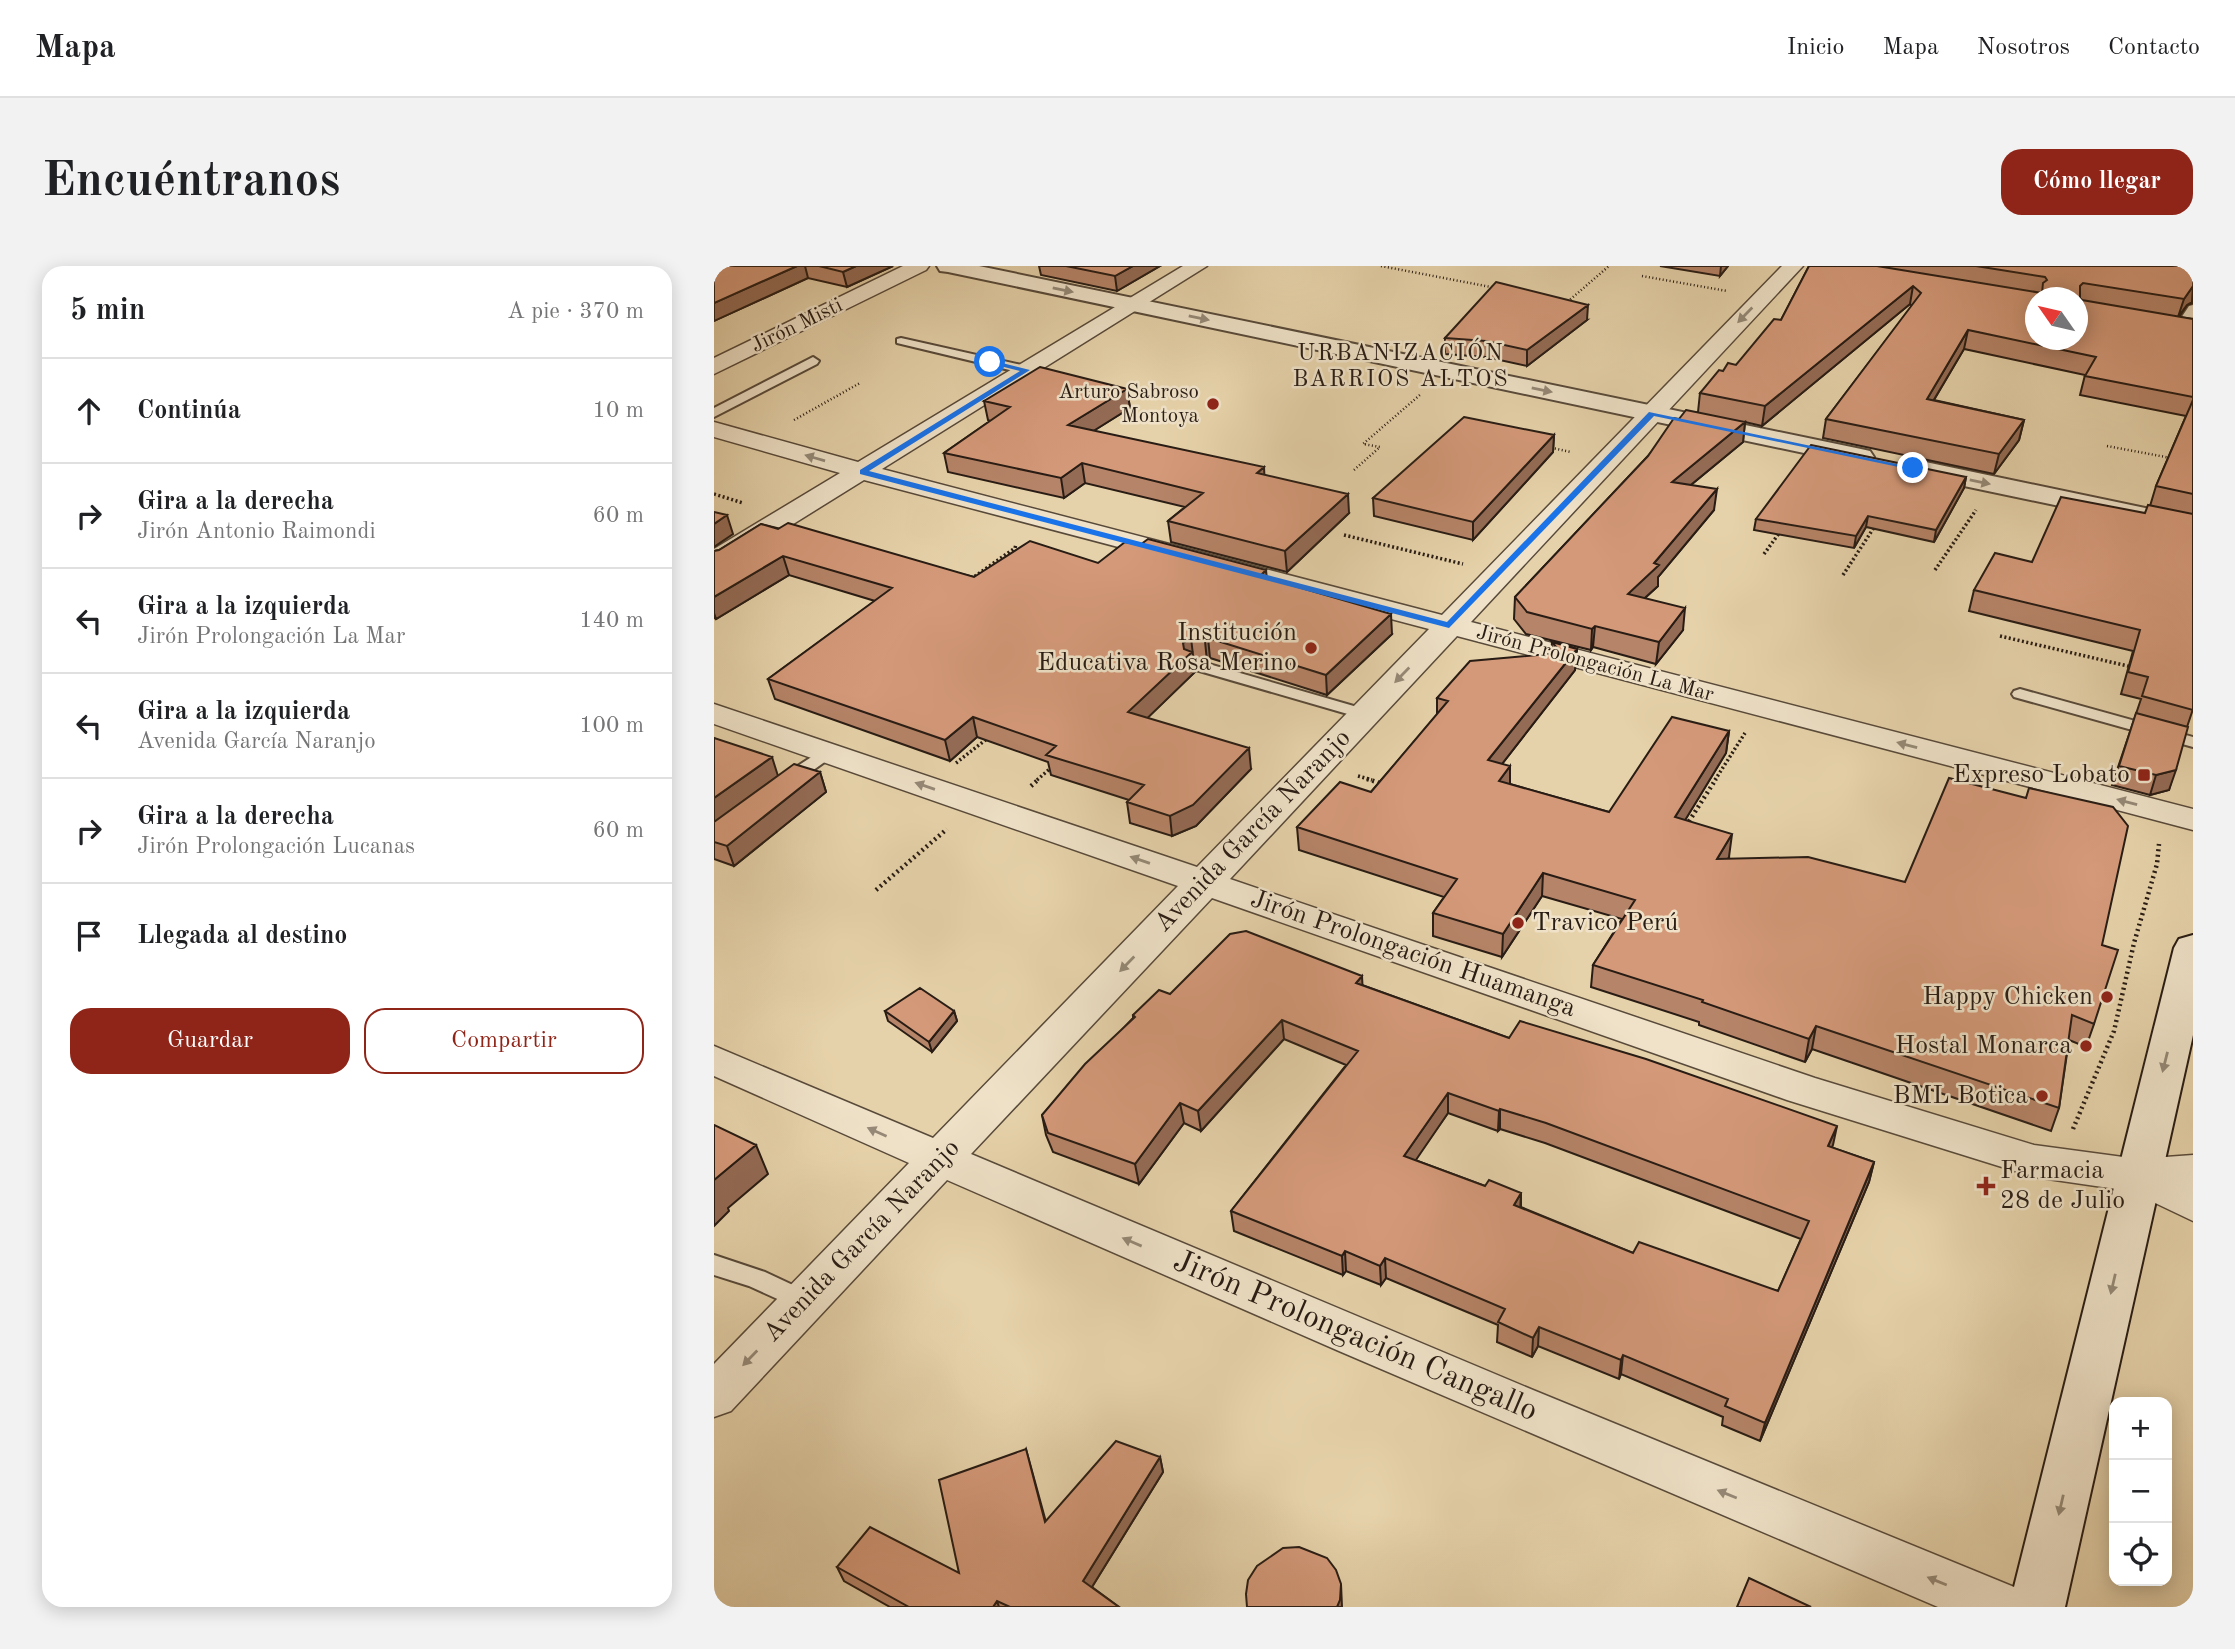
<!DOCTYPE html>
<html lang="es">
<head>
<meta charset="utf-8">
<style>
	body { margin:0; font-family:"Old Standard TT",serif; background:#f2f2f2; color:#202124 }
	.controls { position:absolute; right:21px; bottom:21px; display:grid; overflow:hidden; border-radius:14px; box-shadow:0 4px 18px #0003 }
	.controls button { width:63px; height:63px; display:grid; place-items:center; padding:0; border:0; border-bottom:2px solid #e0e0e0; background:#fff; color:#202124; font:35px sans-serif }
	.compass { position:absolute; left:1311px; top:21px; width:63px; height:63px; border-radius:50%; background:#fff; box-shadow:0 4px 18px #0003; rotate:304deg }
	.stop { position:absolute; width:21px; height:21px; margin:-16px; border:5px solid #1a73e8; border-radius:50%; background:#fff }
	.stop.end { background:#1a73e8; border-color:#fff; box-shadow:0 2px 7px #0008 }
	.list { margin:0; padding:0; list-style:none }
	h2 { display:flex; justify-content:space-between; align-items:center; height:91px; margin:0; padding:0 28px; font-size:30px }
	h2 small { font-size:23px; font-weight:400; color:#757577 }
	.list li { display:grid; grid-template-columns:46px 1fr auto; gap:21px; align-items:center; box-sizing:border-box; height:105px; padding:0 28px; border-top:2px solid #e0e0e0 }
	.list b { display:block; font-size:26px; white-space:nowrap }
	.list p { margin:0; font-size:23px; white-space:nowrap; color:#757577 }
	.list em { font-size:23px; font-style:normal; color:#757577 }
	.actions { display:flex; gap:14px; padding:21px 28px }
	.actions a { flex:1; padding:16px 0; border:2px solid #8f2418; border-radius:21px; text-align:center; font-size:24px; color:#8f2418 }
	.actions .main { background:#8f2418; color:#fff }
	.icon { flex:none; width:38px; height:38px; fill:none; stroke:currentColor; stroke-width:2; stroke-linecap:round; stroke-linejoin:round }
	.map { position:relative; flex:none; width:1479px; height:1341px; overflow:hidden; border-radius:21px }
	header { display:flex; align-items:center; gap:42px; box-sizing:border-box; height:98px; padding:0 35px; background:#fff; border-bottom:2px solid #e0e0e0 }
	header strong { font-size:33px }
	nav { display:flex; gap:38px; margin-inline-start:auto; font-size:24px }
	.intro { display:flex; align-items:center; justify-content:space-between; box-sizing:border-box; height:168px; padding:0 42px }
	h1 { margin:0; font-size:49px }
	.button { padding:18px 32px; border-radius:21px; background:#8f2418; color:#fff; font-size:24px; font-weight:700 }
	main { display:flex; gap:42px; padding:0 42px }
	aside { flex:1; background:#fff; border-radius:21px; box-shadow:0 4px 18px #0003 }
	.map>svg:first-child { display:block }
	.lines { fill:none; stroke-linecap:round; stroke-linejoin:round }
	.service-casing { stroke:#584a3a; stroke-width:4 }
	.minor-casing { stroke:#584a3a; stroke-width:3 }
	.tertiary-casing { stroke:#584a3a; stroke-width:4 }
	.secondary-casing { stroke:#281c14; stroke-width:4 }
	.path-far2 { stroke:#281c14; stroke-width:2.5; stroke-dasharray:1 2.5; stroke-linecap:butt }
	.path-far1 { stroke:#281c14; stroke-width:3.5; stroke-dasharray:2 2.5; stroke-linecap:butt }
	.path { stroke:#281c14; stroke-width:4.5; stroke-dasharray:2 3.5; stroke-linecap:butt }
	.service { fill:#efe2c8; fill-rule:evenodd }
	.minor { fill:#efe2c8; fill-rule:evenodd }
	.tertiary { fill:#efe2c8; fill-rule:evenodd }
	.secondary { fill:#efe2c8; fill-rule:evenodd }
	.wall { fill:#b68468; stroke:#281c14; stroke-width:2; fill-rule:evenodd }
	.shaded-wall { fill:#946b55; stroke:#281c14; stroke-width:2 }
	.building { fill:#d49979; stroke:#281c14; stroke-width:2; fill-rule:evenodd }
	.oneway { fill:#958977 }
	.route { fill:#1a73e8 }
	.poi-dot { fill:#8f2418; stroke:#efe2c8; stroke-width:2.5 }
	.labels { text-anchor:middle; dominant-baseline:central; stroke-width:5; stroke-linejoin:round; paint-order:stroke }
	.far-street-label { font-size:21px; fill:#281c14; stroke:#efe2c8 }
	.far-poi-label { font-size:21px; fill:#281c14; stroke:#efe2c8; text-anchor:end }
	.far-neighbourhood-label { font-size:23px; letter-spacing:2px; fill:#281c14; stroke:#efe2c8 }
	.poi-label { font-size:26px; fill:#281c14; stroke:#efe2c8; text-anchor:end }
	.street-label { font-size:26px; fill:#281c14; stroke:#efe2c8 }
	.near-street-label { font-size:32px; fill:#281c14; stroke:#efe2c8 }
</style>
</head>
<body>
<header>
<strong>Mapa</strong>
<nav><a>Inicio</a><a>Mapa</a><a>Nosotros</a><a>Contacto</a></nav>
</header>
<div class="intro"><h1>Encuéntranos</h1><a class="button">Cómo llegar</a></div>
<main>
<aside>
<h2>5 min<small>A pie · 370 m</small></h2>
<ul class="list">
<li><svg class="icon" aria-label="ahead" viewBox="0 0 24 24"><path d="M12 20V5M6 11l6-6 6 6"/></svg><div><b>Continúa</b></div><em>10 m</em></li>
<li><svg class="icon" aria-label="right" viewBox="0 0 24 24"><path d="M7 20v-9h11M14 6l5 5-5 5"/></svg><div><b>Gira a la derecha</b><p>Jirón Antonio Raimondi</p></div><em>60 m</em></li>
<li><svg class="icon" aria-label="left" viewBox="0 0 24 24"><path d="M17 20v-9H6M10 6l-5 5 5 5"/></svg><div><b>Gira a la izquierda</b><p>Jirón Prolongación La Mar</p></div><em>140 m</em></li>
<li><svg class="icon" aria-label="left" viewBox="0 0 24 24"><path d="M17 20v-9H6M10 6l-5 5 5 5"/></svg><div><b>Gira a la izquierda</b><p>Avenida García Naranjo</p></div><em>100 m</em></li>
<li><svg class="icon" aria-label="right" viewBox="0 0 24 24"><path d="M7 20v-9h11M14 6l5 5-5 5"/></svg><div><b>Gira a la derecha</b><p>Jirón Prolongación Lucanas</p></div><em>60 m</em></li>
<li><svg class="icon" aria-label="arrive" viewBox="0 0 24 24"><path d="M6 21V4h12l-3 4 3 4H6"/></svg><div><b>Llegada al destino</b></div></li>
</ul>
<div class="actions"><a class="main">Guardar</a><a>Compartir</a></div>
</aside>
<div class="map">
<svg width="1479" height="1341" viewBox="0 0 1479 1341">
	<rect width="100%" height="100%" fill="#e6d2aa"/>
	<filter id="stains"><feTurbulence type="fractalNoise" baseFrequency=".00286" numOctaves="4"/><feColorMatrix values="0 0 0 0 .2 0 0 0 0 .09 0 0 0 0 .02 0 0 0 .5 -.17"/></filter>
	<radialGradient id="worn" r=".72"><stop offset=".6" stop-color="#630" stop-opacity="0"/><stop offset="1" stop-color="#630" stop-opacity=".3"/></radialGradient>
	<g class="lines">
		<g class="service-casing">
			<path id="service" d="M1479,39V51L1473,61L1463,63L1461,61L1475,40Z
				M187,72L312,100L318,104L312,108L183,77V73Z
				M99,91L105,95L103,98L0,151V142Z
				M481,394L657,445L659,448L651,453L475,402L473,399Z
				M1306,423L1479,471V481L1300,431L1298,428L1300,425Z
				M113,481L121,486L119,490L77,520H65L62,516L65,512Z
				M0,989L51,1006L98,1028L102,1035L98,1042L90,1045L35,1020L0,1009Z"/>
		</g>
		<g class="minor-casing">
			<path id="minor" d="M189,0H215L212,4L0,108V92Z
				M469,0H493L168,203L728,349L1068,0H1089L757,356L1479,543V564L743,370L516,613L1101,812L1320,879L1424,893L1479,889V955L1416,925L1320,911L1073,834L498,632L257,888L819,1124L1305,1323L1313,1341H1224L625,1085L233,914L17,1145L0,1151V1098L195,897L0,810V780L219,872L464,620L0,458V438L483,601L715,363L150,214L10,301L0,303V283L126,207L0,171V156L144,196Z"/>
		</g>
		<g class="tertiary-casing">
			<path id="tertiary" d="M223,0H265L1147,183L1156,185L1160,191L1156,197L1147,199L234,6L226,5Z
				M1202,194L1479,252V268L1193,208L1189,202L1193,196Z"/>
		</g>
		<g class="secondary-casing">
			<path id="secondary" d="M1479,669V769L1351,1341H1295L1460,682L1465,673Z"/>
		</g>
		<path class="path-far2" d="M667,0L782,22
			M928,10L1013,25
			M851,38L895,0
			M80,154L146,117
			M1393,180L1457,192
			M834,181L857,186
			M640,204L666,181L649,178L707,128"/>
		<path class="path-far1" d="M0,228L29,237
			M630,269L749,298
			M1050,288L1066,266
			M1221,304L1262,244
			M1129,309L1161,260
			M257,313L301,282L302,278
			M1286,370L1418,401
			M242,497L274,472
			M644,510L658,514
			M323,514L339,500
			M1001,514L1031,467"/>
		<path class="path" d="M653,513L669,518
			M317,520L325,513
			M972,560L1002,513
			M162,624L233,563
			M1359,863L1400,765L1420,677L1443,598L1445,578"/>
		<use href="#service" class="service"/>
		<use href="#minor" class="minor"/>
		<use href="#tertiary" class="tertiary"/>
		<use href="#secondary" class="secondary"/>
	</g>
	<path class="wall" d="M0,0H179L133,21L94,12L0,55Z
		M325,0H446L403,25L327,9Z
		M946,0H1014L1006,10Z
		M1095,0H1479V37L1473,39L1465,51L1479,53V443L1473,461L1455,524L1436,529L1398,519L1427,433L1407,428L1419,385L1255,345L1260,324L1318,296L1431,247L1436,240L1442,220L1472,150L1366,129L1371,109L1250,83L1220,134L1310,154L1305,174L1280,208L1109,172L1112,153L1198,40L1196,38L1048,160L1031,156L1029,176L977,219L1000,244L944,311V320L931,332L969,364L942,398L879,381L877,384L812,368L800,353L801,331L934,190L965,153L984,146L986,127L1009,105L1022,99L1067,54Z
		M873,54L813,100L772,91L731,88V72Z
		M413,123L416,142L379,165L550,209L635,247L573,306L457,276L454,255L471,241L371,217L350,232L234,206L230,187L276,155L274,154L270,135Z
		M840,169L839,186L759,274L660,250L659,232Z
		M1252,211L1250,222L1220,276L1152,261L1140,282L1040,264L1042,253Z
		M47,258L260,311L384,297L553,312L678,368L613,429L496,392L493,395L479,392L481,406L433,452L537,503L482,560L458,570L416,557L413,536L415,534L337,509L334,496L263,471L236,495L61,433L54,413L161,335L75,309L2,353L0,352V285L5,284Z
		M838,376L863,383L861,404L788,498L796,518L895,546L1015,465L1012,487L971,554L1015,591L1013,593L1388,679L1380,758L1372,781L1355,774L1345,842L1337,865L1098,783L1091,796L985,759V756L877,721L879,699L908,653L828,630L788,691L719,670V647L730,631L585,584L583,561L657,526L723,449V432L837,388Z
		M0,472L64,510L106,506L112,526L20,600L0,593Z
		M648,719L795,772L1160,896L1155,916L1046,1175L1008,1159L1009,1151L907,1108L905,1113L824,1080L818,1091L783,1076L784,1059L672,1012L667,1019L632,1005L629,1009L520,965L517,945L632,799L570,773L487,865L470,857L425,918L339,886L332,869L328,849L419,752V749L456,728ZM734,847L784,865L786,863L831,877L1087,973L1064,1025L919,987L807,941V927L771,920L701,894Z
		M171,745H240L243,755L218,786L174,755Z
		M312,1183L332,1256L446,1191L449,1206L378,1321L405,1341H176L130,1315L123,1301L245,1307Z"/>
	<path class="shaded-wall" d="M83,0H91L94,12L0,55V37Z
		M142,0H179L133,21L129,6Z
		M419,0H446L403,25L401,10Z
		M1007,0H1014L1006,10Z
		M1199,20L1196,38L1048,160L1051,140Z
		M1479,20L1478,36L1473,39L1464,51L1470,33Z
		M874,39L873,54L813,100V84Z
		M1254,64L1250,83L1209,152L1213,133Z
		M413,123L416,142L357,179L354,159Z
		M1310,154L1305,174L1280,208L1285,188Z
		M1031,156L1029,176L956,236L958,216Z
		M840,169L839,186L759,274V256Z
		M368,197L371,217L350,232L347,212Z
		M550,201L551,221L543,207Z
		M1252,211L1250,222L1220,276L1222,264Z
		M1003,223L1000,244L944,311V320L912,349L914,328Z
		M634,228L635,247L573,306L571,285Z
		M13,249L19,268L0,281V258Z
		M1154,250L1152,261L1140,282L1142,270Z
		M69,290L75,309L2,353L0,347V331Z
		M552,304L554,323L546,310Z
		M971,342L969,364L942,398L945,376Z
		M677,348L678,368L613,429L612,409Z
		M881,360L879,381L877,384L878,363Z
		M477,372L481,406L418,467L414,446L469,377Z
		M494,372L496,392L493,395L491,375Z
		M863,383L861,404L774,516V494Z
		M259,451L263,471L236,495L231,474Z
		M1015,465L1012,487L959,574L961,551Z
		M535,482L537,503L482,560L458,570L456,550Z
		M58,491L64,510L0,557V532Z
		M796,500V522L785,515Z
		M1462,504L1455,524L1436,529L1442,509Z
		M106,506L112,526L20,600L13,580Z
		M1018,568L1015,591L1000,616L1003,593Z
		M829,607L828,630L788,691L789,668Z
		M648,710L649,729L642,717Z
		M240,745L243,755L218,786L215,776Z
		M568,754L570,773L487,865L484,845Z
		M1102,760L1098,783L1091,796L1095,773Z
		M734,827V847L691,910L690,890Z
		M466,837L470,857L425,918L421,898Z
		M786,843V863L784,865L785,845Z
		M1123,860L1119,879L1110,900L1114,880Z
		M42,879L54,908L14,942L15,945L0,960V914Z
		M1160,896L1155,916L1046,1175L1051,1157Z
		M807,927L806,947L800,939Z
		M631,985L632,1005L629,1009L628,990Z
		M671,992L672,1012L667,1019L666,1000Z
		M825,1061L824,1080L818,1091L819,1072Z
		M909,1089L907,1108L905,1113L907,1094Z
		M446,1191L449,1206L373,1329L369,1315Z
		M627,1318L628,1341H623Z
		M283,1335L285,1341H279Z"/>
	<path class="building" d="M0,0H83L0,37Z
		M105,0H142L129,6Z
		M352,0H419L401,10Z
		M1095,0H1163L1328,27L1329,17L1333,14L1331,11L1262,0H1479V20L1470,33L1369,17L1366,20V32L1368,34L1479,53V131L1371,110L1382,91L1254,64L1213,133L1310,154L1285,188L1112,153L1207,27L1199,20L1051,140L986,127L1005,104L1009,105L1014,97L1022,99L1060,53L1067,54ZM1321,32H1363V74H1321Z
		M782,16L874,39L813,84L772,75L731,72Z
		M326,101L413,123L354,159L550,201L543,207L634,228L571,285L454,255L489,227L368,197L347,212L230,187L296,141L270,135Z
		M1479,134V228L1442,220Z
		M972,144L1031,156L958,216L1003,223L940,297L945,299L914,328L971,342L945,376L881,360L878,363L813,346L801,331L934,190L960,152L965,153Z
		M750,151L840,169L759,256L659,232Z
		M1097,179L1252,211L1222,264L1154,250L1142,270L1042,253Z
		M1347,231L1431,247L1434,239L1479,248V444L1428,430L1434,411L1414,406L1426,364L1260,324L1281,287L1318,296Z
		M0,246L13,249L0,258Z
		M74,257L260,311L316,275L384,297L411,276L426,279L434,273L552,304L546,310L677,348L612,409L494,372L491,375L477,372L469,377L470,383L478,386L414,446L535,482L479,539L456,550L413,536L430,519L332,489L342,480L259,451L231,474L54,413L178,322L69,290L0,331V285L5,284L47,258L64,263Z
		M838,376L863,383L774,494L796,500L785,515L895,546L958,451L1015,465L961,551L1018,568L1003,593L1094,591L1191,616L1235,512L1312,532L1315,522L1399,541L1414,560L1388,679L1404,684L1380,758L1358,749L1345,842L1102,760L1095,773L988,736L989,734L879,699L921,634L829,607L789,668L719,647L743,613L583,561L626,516L657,526L734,435L723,432L756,395L847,387Z
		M1422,447L1474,461L1462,504L1442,509L1405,500Z
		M0,472L58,491L0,532Z
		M80,498L106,506L13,580L0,576V556Z
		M532,665L648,710L642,717L795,772L806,755L932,793L1123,860L1114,880L1160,896L1051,1157L1011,1140L1014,1133L909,1089L907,1094L825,1061L819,1072L784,1056L791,1043L671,992L666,1000L631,985L628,990L517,945L644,785L568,754L484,845L466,837L421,898L334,867L328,849L371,798L421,751L419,749L445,724L456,728L516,668ZM734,827L785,845L786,843L832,857L1095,955L1064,1025L925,976L919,987L800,939L807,927L775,914L771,920L690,890Z
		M206,722L240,745L215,776L171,745Z
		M0,859L42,879L0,914Z
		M402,1175L446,1191L369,1315L405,1341H296L283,1335L279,1341H195L123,1301L156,1261L245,1307L225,1214L312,1183L331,1256Z
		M585,1281L613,1292L622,1304L627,1318L626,1334L623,1341H533L532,1328L534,1314L543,1300L569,1282Z
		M1035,1312L1097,1341H1023Z"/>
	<defs><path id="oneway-solid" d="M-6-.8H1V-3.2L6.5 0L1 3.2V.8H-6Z" transform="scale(1.75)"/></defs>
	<g class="oneway">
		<use href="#oneway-solid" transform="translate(349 24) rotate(12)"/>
		<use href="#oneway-solid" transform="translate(1031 49) rotate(134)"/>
		<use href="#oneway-solid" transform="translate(485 52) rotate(12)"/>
		<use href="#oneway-solid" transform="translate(828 124) rotate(12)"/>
		<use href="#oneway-solid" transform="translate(101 192) rotate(-164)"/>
		<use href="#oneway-solid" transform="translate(1266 216) rotate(12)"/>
		<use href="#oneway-solid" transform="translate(688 409) rotate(134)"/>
		<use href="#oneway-solid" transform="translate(1193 479) rotate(-165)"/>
		<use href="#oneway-solid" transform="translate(211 520) rotate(-161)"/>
		<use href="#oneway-solid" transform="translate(1413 536) rotate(-165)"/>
		<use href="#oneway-solid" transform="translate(426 594) rotate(-161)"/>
		<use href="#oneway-solid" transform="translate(413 698) rotate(134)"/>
		<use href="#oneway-solid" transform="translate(1451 796) rotate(104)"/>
		<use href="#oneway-solid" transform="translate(163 866) rotate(-156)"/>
		<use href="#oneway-solid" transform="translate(418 976) rotate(-157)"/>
		<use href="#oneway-solid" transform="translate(1399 1018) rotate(103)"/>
		<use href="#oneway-solid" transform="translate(36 1092) rotate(134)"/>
		<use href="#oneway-solid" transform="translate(1013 1228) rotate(-158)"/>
		<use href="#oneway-solid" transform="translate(1347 1239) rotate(103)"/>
		<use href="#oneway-solid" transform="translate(1223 1315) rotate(-158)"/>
	</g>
	<path class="route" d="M276,94L316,104L155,205L733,356L935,146L1202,202L1199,204L940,150L735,362L146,208V204L306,105L274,97Z"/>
	<g class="poi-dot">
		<circle cx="499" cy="138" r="7"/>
		<circle cx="597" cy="382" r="7"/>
		<rect x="1423" y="502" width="14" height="14" rx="3.5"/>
		<circle cx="804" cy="657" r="7"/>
		<circle cx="1393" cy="731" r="7"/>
		<circle cx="1372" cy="780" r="7"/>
		<circle cx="1328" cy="830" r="7"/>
		<path d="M1268.5 909.5h7v7h7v7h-7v7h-7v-7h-7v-7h7z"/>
	</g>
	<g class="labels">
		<g class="far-street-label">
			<text transform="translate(83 60) rotate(-26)">Jirón Misti</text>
			<text transform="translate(881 398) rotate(15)">Jirón Prolongación La Mar</text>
		</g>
		<g class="far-poi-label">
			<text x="485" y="126">Arturo Sabroso<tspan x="485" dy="24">Montoya</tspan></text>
		</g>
		<g class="far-neighbourhood-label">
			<text x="687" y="87">URBANIZACIÓN<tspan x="687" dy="26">BARRIOS ALTOS</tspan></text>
		</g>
		<g class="poi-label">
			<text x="583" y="367">Institución<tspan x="583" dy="30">Educativa Rosa Merino</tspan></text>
			<text x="1416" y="509">Expreso Lobato</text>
			<text x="818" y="657" text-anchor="start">Travico Perú</text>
			<text x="1379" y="731">Happy Chicken</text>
			<text x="1358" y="780">Hostal Monarca</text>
			<text x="1314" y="830">BML Botica</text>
			<text x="1286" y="905" text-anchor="start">Farmacia<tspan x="1286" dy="30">28 de Julio</tspan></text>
		</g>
		<g class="street-label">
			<text transform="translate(539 565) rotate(-46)">Avenida García Naranjo</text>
			<text transform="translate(699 688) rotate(19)">Jirón Prolongación Huamanga</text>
			<text transform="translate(148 975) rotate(-46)">Avenida García Naranjo</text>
		</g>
		<g class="near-street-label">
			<text transform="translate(641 1071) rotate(23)">Jirón Prolongación Cangallo</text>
		</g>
	</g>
	<rect width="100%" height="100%" filter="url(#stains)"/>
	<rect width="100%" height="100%" fill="url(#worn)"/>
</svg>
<div class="controls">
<button>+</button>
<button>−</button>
<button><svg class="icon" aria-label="locate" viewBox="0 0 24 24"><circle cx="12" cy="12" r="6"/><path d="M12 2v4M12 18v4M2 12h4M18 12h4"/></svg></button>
</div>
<svg class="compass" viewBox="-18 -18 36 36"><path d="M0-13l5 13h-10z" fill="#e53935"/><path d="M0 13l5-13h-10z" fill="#757577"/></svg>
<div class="stop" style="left:276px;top:96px"></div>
<div class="stop end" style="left:1199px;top:202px"></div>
</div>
</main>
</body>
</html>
